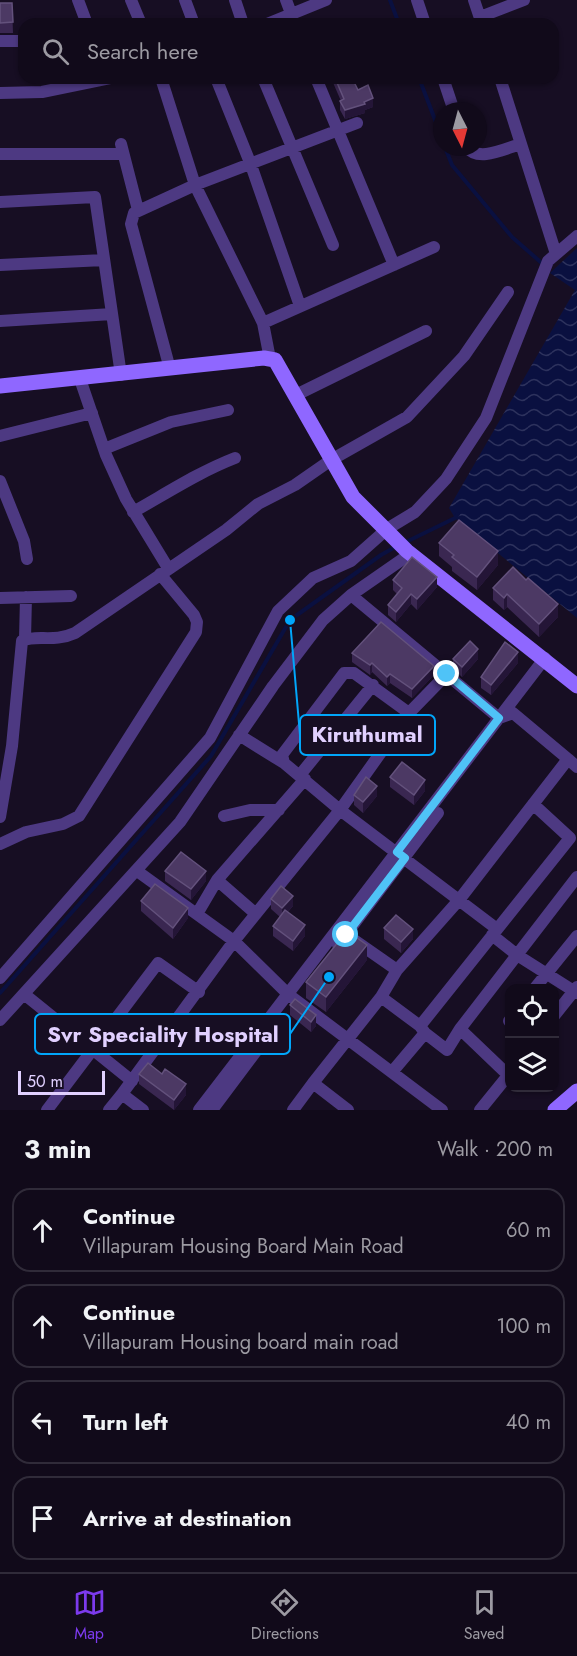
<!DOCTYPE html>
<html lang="en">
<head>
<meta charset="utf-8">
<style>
	body { margin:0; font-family:Jost,sans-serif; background:#1e1827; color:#f1f3f6 }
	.controls { position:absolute; right:18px; bottom:18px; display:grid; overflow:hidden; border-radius:12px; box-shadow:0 2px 4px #0004 }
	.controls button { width:54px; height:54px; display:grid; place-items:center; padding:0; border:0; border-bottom:2px solid #302b39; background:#110a1a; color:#f1f3f6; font:30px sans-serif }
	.compass { position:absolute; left:433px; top:102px; width:54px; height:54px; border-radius:50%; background:#110a1a; box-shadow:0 2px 4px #0004; rotate:174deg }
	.scale { position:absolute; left:18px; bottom:15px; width:87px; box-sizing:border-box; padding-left:6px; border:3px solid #e1d0ff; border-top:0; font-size:16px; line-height:21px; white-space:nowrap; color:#e1d0ff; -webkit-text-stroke:4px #170e23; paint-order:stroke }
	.stop { position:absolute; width:18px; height:18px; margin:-14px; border:4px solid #4fc3f7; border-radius:50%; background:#fff }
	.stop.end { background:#4fc3f7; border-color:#fff; box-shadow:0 2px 6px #0008 }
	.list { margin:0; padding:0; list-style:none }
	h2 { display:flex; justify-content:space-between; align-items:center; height:78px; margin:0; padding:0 24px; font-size:26px }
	h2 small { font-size:20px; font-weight:400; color:#9c9aa2 }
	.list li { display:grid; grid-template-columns:39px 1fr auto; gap:18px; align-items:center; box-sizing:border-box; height:84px; margin:0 12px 12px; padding:0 12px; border:2px solid #302b39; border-radius:18px }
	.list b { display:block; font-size:22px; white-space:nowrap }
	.list p { margin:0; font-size:20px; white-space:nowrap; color:#9c9aa2 }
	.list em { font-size:20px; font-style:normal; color:#9c9aa2 }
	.icon { flex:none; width:33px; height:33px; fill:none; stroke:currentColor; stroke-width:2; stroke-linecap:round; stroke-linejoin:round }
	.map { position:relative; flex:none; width:577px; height:1110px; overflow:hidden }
	.search { position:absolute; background:#110a1a; box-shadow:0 2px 4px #0004; left:18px; right:18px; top:18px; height:66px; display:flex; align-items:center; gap:15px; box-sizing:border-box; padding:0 21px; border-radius:18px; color:#9c9aa2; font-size:22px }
	.sheet { height:462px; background:#110a1a }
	nav { display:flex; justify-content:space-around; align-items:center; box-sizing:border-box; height:84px; border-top:2px solid #302b39; background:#110a1a; font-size:16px; color:#9c9aa2 }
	nav a { display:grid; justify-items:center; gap:3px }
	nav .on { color:#7c3aed }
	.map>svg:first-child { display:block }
	.water { fill:url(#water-waves) }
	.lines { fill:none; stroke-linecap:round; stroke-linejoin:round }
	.stream { stroke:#0a1040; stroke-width:4 }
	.street { stroke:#4d3982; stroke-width:12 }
	.secondary { stroke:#8f67ff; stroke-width:15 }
	.wall { fill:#3a2751 }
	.shaded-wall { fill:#241537 }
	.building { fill:#4c3964; stroke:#63517c; stroke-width:1.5 }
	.route { stroke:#4fc3f7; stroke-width:8 }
	.leader { fill:none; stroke:#01a6fa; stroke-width:2 }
	.callout-dot { fill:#01a6fa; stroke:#170e23; stroke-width:2 }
	.callout { fill:#170e23; stroke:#01a6fa; stroke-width:2 }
	.callout-label { font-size:22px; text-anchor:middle; font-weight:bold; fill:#e1d0ff }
</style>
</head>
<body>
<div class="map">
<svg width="577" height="1110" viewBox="0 0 577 1110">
	<defs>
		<pattern id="water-waves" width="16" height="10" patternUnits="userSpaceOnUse" patternTransform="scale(1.5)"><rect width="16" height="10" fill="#0a1040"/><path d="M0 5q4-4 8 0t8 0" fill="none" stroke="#2d325d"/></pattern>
	</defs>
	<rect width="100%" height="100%" fill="#170e23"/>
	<path class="water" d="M577,248V618L455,518L449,508L575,290L550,273Z"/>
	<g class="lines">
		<path class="stream" d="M390,0L399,24
			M419,78L442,138
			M445,147L452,165L512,237L544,265
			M404,543L455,518L458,514
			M0,993L211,756L290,620L381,555L397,546"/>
		<path class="street" d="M78,0L87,24
			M131,0L141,24
			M185,0L194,24
			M235,0L243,24
			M286,0L295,24
			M417,0L425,24
			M474,0L482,24
			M480,17L524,0
			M267,24L326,0
			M0,41H24
			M161,78L195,185L263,323L270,359
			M216,78L251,165L300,306
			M263,78L333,245
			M316,78L394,265
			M443,78L454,111
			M500,78L556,254
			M0,93L42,92L110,78
			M121,144L138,210
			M467,147C478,163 506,148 521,144
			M0,154H123
			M0,202L95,197L121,375
			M0,265L104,260
			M0,321L112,314
			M263,323L434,247
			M170,369L131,224L134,213L195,185L357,123
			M80,379L106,455L126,499L168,568
			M296,395L426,331
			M0,436L92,413
			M104,449L171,422L228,410
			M0,481L24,541L27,559
			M133,512C167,493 199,472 235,458
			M351,595L499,718L513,713L568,759
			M0,598L71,596
			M25,639L26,597
			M344,673H354L409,713L340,810L284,763L282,755Z
			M409,713L447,674
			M239,735L284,763
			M300,775L373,685
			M224,816L250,810H279
			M0,817L12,746L22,641C37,634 53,643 75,633L226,530L258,504L295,485L331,460L407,417L464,356L508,292
			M0,844L26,832L63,824L79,816L196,632L197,622L194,615L160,574
			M137,871L234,941L289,995L442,1110
			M197,914L217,880
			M256,914L217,880L305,779
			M492,935L517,955L577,993
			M354,940L397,970
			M338,945L438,813
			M0,978L210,738L278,611L313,578L351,561L387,529L415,512L446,479L486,418L548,261L577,236
			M535,988L577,936
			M24,994L132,1081
			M381,997L420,1026L570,838L533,804
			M554,1016L577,987
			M0,1020L180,822L273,686L323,620L351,595L410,554
			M509,1021L510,1020
			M420,1026L425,1033L447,1050L460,1029L577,877
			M460,1029L508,1075
			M392,1072L425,1033
			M47,1110L158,963L199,992
			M109,1110L122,1094
			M143,1110L122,1094L234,941L340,810L497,929
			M199,1110L545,658
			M212,1110L272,1030
			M293,1110L313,1083
			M348,1110L313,1083L381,997L397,970L459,900L568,759L577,767
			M480,1110L510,1073"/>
		<path class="secondary" d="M0,386L264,358L275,360L353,497L407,551L577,686
			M555,1110L577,1091"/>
	</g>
	<path class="wall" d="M0,3H12L13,33H0Z
		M331,78H352L358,90L373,107L365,110V113L345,119L340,110V101H341Z
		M439,543L498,565L477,590L452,571V567L439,556Z
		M393,580L437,587L417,610L411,604L396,622L388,615V605L397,594L393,590Z
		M493,588L558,617L539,637L507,607L504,610L493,600Z
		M352,653L434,675L412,698L390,683L387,686L372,672L370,675L352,662Z
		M453,659H478L462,677L453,669Z
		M518,663L491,695L481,688V677Z
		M390,777L425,791L414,805L390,787Z
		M354,795L377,796L363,813L354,805Z
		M165,871L206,881L191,900L165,881Z
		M271,899L293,906L288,912L305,936L293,951L273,936V926L280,917L271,909Z
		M141,901L188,918L173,939L141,911Z
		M384,928L413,939L401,953L384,939Z
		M367,960L326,1012L306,998V982Z
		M290,1005L316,1026L311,1032L290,1015Z
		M139,1074L186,1095L174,1110L139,1084Z"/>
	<path class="shaded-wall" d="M373,98V107L365,110V113L345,119V110Z
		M498,551V565L477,590V577Z
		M437,577V587L417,610V599Z
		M411,594V604L396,622V612Z
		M507,594V607L504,610V598Z
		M558,604V617L539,637V624Z
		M478,649V659L462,677V667Z
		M518,652V663L491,695V685Z
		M372,663V672L370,675V665Z
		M434,666V675L412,698V689Z
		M390,674V683L387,686V677Z
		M425,780V791L414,805V795Z
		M377,786V796L363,813V802Z
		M206,871V881L191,900V889Z
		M293,896V906L282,918V908Z
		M188,908V918L173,939V928Z
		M305,925V936L293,951V941Z
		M413,929V939L401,953V942Z
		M367,945V960L326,1012V997Z
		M316,1015V1026L311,1032V1022Z
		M186,1084V1095L174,1110V1100Z"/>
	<path class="building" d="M0,3H12L13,22L0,23Z
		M335,78H352L358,90L368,85L373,98L364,102L365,104L345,110L340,101L344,99Z
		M459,520L498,551L477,577L452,557L454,555L439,543Z
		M412,557L437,577L417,599L411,594L396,612L388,605L402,588L393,580Z
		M513,567L526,580L528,578L558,604L539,624L507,594L504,598L493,588Z
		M381,622L434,666L412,689L390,674L387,677L372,663L370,665L352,653Z
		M470,641L478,649L462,667L453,659Z
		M505,642L518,652L491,685L481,677Z
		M402,762L425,780L414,795L390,777Z
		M366,777L377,786L363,802L354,795Z
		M181,852L206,871L191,889L165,871Z
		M155,884L188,908L173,928L141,901Z
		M281,886L293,896L282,908L271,899Z
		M285,910L305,925L293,941L273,926Z
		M396,915L413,929L401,942L384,928Z
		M347,931L367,945L326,997L306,982Z
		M295,999L316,1015L311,1022L290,1005Z
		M148,1063L162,1074L165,1069L186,1084L174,1100L139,1074Z"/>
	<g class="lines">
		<path class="route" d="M346,935L405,858L397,852L499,718L447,674"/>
	</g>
	<path class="leader" d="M290 620L300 735M329 977L290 1034"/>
	<g class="callout-dot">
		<circle cx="290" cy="620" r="6"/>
		<circle cx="329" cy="977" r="6"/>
	</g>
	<g class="callout">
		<rect x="300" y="715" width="135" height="40" rx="6"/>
		<rect x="35" y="1014" width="255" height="40" rx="6"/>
	</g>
	<g class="callout-label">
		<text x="367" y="742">Kiruthumal</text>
		<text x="163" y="1042">Svr Speciality Hospital</text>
	</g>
</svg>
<div class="controls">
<button><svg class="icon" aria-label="locate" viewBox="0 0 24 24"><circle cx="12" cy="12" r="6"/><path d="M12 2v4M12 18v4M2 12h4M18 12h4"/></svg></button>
<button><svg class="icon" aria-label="layers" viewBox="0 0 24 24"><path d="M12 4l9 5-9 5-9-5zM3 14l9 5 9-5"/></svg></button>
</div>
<svg class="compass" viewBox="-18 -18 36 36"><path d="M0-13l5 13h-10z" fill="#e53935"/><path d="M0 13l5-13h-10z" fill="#9c9aa2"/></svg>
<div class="scale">50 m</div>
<div class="stop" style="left:346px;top:935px"></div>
<div class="stop end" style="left:447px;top:674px"></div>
<div class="search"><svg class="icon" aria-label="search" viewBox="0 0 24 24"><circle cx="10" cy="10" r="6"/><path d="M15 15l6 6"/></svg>Search here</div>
</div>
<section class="sheet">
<h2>3 min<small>Walk · 200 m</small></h2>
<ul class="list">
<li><svg class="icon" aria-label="ahead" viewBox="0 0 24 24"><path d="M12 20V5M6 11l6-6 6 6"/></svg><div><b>Continue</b><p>Villapuram Housing Board Main Road</p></div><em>60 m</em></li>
<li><svg class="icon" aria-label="ahead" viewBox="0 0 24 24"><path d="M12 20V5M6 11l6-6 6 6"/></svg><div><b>Continue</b><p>Villapuram Housing board main road</p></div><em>100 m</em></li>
<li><svg class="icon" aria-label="left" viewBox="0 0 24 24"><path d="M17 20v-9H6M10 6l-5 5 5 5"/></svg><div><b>Turn left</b></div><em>40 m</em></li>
<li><svg class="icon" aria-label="arrive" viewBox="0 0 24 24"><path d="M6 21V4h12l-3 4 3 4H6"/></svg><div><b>Arrive at destination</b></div></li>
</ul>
</section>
<nav>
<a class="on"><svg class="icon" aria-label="map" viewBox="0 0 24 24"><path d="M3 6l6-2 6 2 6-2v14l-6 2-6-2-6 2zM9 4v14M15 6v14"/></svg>Map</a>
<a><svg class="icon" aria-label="directions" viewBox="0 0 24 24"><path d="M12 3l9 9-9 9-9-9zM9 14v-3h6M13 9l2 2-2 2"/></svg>Directions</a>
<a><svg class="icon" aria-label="saved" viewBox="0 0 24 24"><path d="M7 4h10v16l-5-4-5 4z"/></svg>Saved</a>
</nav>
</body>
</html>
